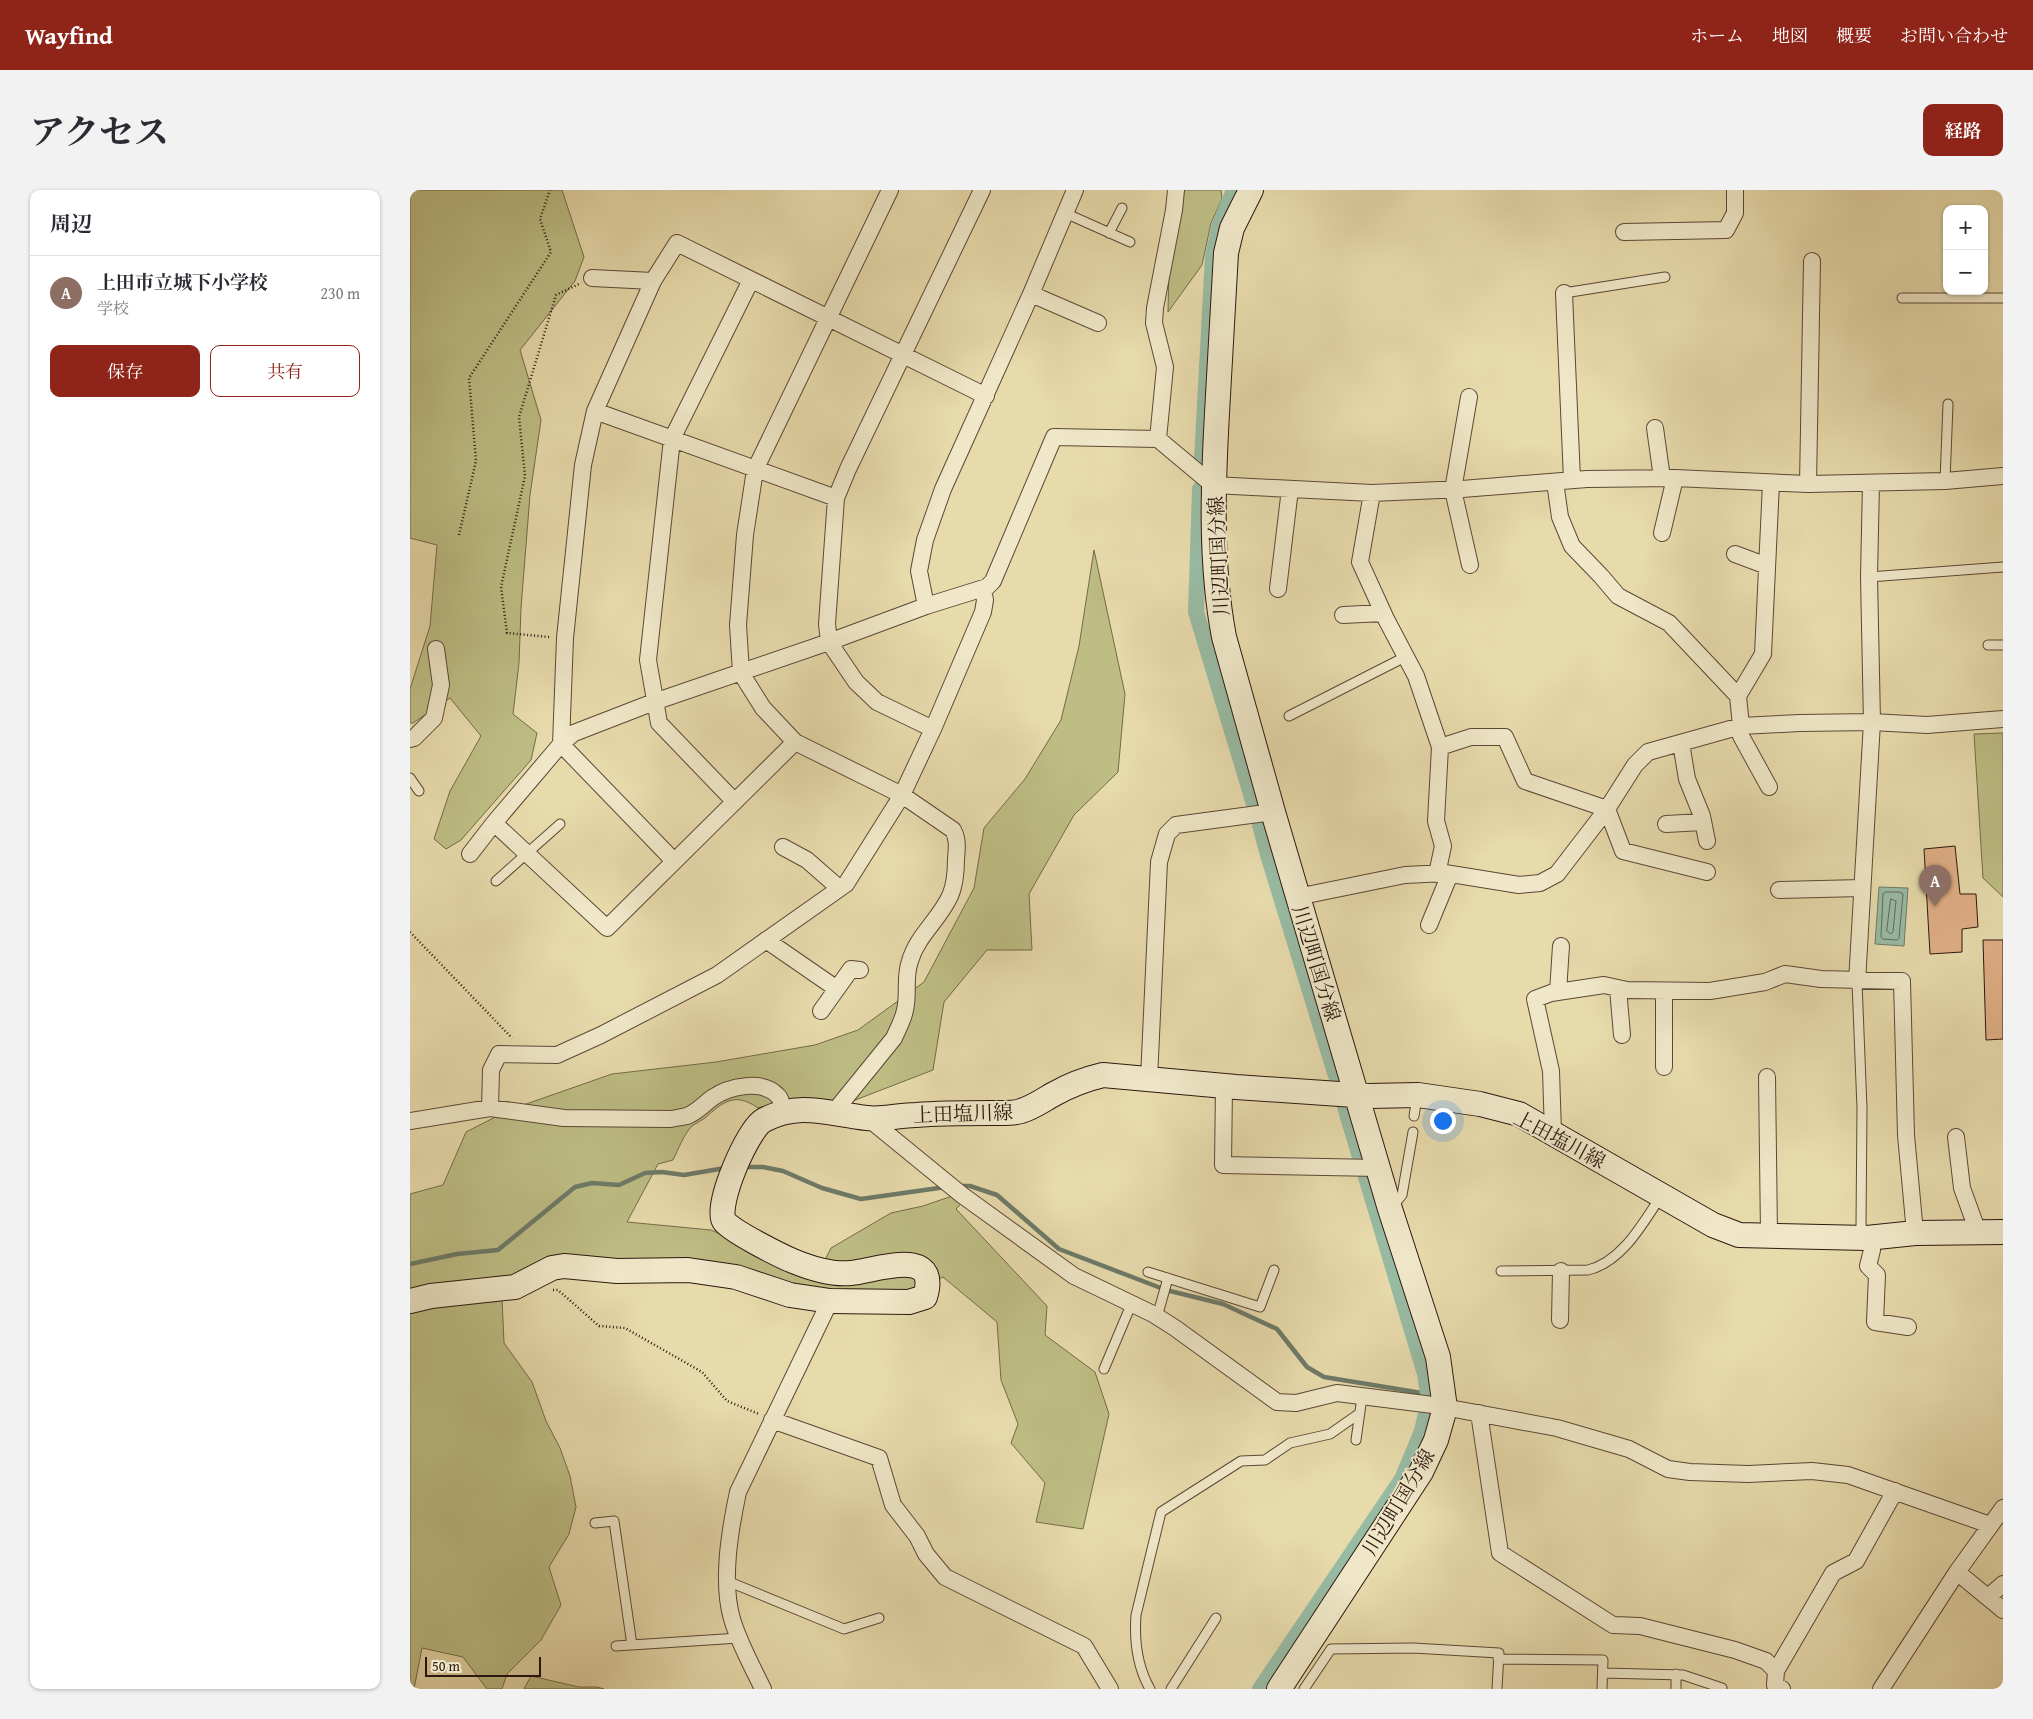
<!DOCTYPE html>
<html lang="ja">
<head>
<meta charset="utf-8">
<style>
	body { margin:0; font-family:"Gentium Book Plus","Noto Serif JP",serif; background:#f2f2f3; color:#2b2b33 }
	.controls { position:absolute; right:15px; top:15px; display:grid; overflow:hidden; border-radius:10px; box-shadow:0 1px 4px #0004 }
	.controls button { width:45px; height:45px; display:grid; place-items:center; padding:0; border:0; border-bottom:1px solid #e1e1e2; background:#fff; color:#2b2b33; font:25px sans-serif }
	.scale { position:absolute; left:15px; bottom:12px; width:116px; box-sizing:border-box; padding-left:5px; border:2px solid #2c180f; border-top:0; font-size:14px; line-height:18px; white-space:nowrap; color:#2c180f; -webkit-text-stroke:4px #efe7c8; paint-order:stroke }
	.you { position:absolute; left:1032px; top:930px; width:18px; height:18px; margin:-12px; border:4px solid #fff; border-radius:50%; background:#1a73e8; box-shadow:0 0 0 8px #1a73e833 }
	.badge { display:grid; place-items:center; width:32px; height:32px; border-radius:50%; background:#8f2418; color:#fff; font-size:16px; font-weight:700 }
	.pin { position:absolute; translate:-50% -41px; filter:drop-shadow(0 1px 2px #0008) }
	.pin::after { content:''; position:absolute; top:26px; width:18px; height:15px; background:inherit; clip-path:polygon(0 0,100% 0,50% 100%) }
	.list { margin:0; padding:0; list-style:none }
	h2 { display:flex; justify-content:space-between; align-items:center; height:65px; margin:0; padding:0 20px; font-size:21px }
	h2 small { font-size:16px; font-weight:400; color:#7c7c81 }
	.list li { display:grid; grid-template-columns:32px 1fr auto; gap:15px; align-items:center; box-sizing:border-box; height:75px; padding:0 20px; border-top:1px solid #e1e1e2 }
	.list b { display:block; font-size:19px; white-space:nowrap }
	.list p { margin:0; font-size:16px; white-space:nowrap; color:#7c7c81 }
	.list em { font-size:16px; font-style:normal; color:#7c7c81 }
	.actions { display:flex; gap:10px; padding:15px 20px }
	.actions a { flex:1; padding:11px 0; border:1px solid #8f2418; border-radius:10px; text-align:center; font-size:18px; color:#8f2418 }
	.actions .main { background:#8f2418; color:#fff }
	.map { position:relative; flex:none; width:1593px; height:1499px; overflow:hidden; border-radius:10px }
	header { display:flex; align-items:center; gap:30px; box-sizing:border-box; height:70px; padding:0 25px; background:#8f2418; color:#fff }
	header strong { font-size:24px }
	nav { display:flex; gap:28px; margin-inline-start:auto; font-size:18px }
	.intro { display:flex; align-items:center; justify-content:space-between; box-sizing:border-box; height:120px; padding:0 30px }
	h1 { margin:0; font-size:35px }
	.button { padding:12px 22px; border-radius:10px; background:#8f2418; color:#fff; font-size:18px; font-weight:700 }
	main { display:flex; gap:30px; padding:0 30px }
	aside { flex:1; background:#fff; border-radius:10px; box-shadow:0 1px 4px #0004 }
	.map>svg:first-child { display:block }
	.green { fill:#bdbd84; stroke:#746a4a }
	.water { fill:#98bba4; stroke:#6d7a68 }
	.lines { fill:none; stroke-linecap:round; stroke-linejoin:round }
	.shore { stroke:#626a5a; stroke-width:1 }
	.stream { stroke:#6d7a68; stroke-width:4.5 }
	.canal { stroke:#98bba4; stroke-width:16 }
	.building { fill:#dfae86; stroke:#2c180f }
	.lane-casing { stroke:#5b4836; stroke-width:11 }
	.street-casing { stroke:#5b4836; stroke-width:18 }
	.secondary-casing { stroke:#2c180f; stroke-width:26 }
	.path { stroke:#2c180f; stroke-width:2.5; stroke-dasharray:1 2.5; stroke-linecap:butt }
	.lane { stroke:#efe7c8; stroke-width:9 }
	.street { stroke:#efe7c8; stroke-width:16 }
	.secondary { stroke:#efe7c8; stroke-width:24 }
	.labels { text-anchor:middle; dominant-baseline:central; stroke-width:4; stroke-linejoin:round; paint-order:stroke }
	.street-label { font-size:20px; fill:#2c180f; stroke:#efe7c8 }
</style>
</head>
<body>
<header>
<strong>Wayfind</strong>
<nav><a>ホーム</a><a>地図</a><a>概要</a><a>お問い合わせ</a></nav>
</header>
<div class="intro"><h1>アクセス</h1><a class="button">経路</a></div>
<main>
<aside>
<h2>周辺<small></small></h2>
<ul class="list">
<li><span class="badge" style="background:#8d6e63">A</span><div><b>上田市立城下小学校</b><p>学校</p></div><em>230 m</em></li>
</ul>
<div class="actions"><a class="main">保存</a><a>共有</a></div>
</aside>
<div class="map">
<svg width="1593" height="1499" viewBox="0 0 1593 1499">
	<rect width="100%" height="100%" fill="#e7daab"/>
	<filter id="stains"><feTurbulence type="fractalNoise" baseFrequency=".004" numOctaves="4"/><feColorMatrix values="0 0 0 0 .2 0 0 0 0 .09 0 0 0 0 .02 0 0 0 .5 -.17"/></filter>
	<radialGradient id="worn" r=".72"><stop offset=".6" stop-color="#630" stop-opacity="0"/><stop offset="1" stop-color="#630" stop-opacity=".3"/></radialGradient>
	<path class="green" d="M0,0H152L174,67L165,91L110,160L131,230L120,305L111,418L109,473L103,524L127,543L121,570L51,650L36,659L24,649L40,601L71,546L40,508L3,533H0V499L20,436L27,355L0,348Z
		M773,0H811L812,9L801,33L792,75L758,122L759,73Z
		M684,360L715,504L708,582L664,625L619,704L622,760H577L534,812L523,880L435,914H366L348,918C325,902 314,911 295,928C291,931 286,933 282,936C274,944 268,960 263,970L248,974L217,1032L301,1040L407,1086L421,1058L481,1023L513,1016L545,1005L553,1012L546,1019L637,1116L635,1145L685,1182L699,1224L673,1339L626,1332L635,1293L601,1253L608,1234L591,1190L587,1132L533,1087L498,1105L123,1081L0,1107V1004L33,995L56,942L99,920L202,884L306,872L405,855L448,840L514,792L564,698L574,638L615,589L651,530L669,456Z
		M1593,543V707L1573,688L1564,544Z
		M92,1108L94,1153L122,1192L136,1231L150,1258L160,1286L166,1317L159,1344L139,1377L151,1415L131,1450L97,1484L92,1499H77L53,1467L12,1458L4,1499H0V1116Z
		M121,1486L169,1497H187L194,1499H114Z"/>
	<path class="water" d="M1469,697L1498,698L1494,756L1465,754Z"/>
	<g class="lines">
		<path class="shore" d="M1476,702H1490L1493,704L1489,748L1487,750L1473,749L1471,747L1473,704Z
			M1481,709L1486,711L1483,742L1481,744L1477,741Z"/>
		<path class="stream" d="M334,977H353L373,981L412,998L451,1009L536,997
			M549,996H560L587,1005L649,1059L756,1100L813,1114L867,1139L897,1177L914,1187L1018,1204
			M0,1074L47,1064L88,1060L165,997L182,993L209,995L235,983L252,982L274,985L315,978"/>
		<path class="canal" d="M792,270L803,66L810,34L824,0
			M790,299L786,422L844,614
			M850,635L858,665L926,886
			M850,1499L992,1289L1012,1241L1016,1223L1018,1204L1015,1184L935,917"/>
	</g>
	<path class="building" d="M1545,656L1550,704H1566L1568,737L1552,739V762L1520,764L1514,659Z
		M1573,750H1593V849L1576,850Z"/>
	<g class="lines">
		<g class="lane-casing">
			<path id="lane" d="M655,23L720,52
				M699,43L712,18
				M1154,103L1255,87
				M1492,108H1593
				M1535,291L1538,214
				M1459,387L1593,377
				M1578,455H1593
				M879,526L995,467
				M0,588L9,601
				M86,691L150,634
				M1447,792L1452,918L1451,1036L1456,1045
				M1004,926L1007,907
				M982,1017L992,1005L1003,942
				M1091,1081L1178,1080C1212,1072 1233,1033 1251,1006
				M738,1082L850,1117L864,1080
				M747,1127L758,1088
				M694,1179L721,1115
				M946,1250L952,1207
				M185,1333L204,1331L222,1455
				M317,1391L434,1439L469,1428
				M206,1456L329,1448
				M1088,1469L1193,1470L1192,1499
				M1193,1483L1273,1485L1312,1498
				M740,1499C727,1476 724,1452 726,1425L751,1322L831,1271L855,1270L880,1253L920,1244L950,1223
				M761,1499L806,1428
				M894,1499L921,1459L1003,1458L1089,1463L1087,1499
				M1266,1499V1484"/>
		</g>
		<g class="street-casing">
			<path id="street" d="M1214,42L1316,40L1325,23V0
				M182,88L243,91
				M1154,103L1162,290
				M621,104L688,133
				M1059,207L1043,300L1060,375
				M185,221L426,308
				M1245,238L1252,288
				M748,249L755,177L744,133L745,118L764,20L766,0
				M1145,292L1150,327L1162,356L1191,386L1208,406L1259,433L1328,506
				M1398,294L1402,71
				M962,303L950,372L976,429L1006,486L1030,557L1061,547H1095L1115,591L1197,619L1225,575L1238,562L1331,536L1390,533L1462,532L1517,535L1593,529
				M1252,343L1265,288
				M1325,364L1357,376
				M868,399L880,299
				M516,416L509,381L515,350L533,299L621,104L665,0
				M933,425L973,423
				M523,539L467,512L446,492L419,452L417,434L426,308L438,279L572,0
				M0,549L4,548L24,528L31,495L26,459
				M385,552L197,738L84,633L151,554L164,543L244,512L419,452L516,416L577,397L583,391L644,247L748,249L803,295L962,303L1052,299L1177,289L1265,288L1398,294L1535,291L1593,286
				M1271,553L1277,589L1292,626L1297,651
				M1359,597L1331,546V536L1328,506L1353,464L1361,293
				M324,611L249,533L238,470L262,249L341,90
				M1197,619L1213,661L1297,682
				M1256,634L1293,632
				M373,657L397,670L429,698
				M60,664L84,633
				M264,671L151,554L155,448L173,275L185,221L243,91L267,53L576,206
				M1027,684L1033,656L1026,631L1030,557
				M1369,700L1452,698
				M887,707L995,685L1035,683L1109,695L1130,693L1147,684L1197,619
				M1019,735L1040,684
				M356,750L427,799
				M1447,792L1462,532L1459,387L1461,293
				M1208,798L1212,845
				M1148,802L1151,756
				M411,821L441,779L450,780
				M1254,877V801
				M1357,887L1359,1044
				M739,889L749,672L757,644L766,635L863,622
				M814,896L813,975L969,978
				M80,918L81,880L89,864L147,865L191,845L307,785L436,694L492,605L523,539L573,422L575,410L573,399
				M424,922L484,848C488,839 493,830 495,820C499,804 494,787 500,771C507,746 529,730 540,706C545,695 546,681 546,669C547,658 548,649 543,640L492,605L385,552L353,518L331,483L328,435L335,345L345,280L480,0
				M459,929L552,1005L664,1086L743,1124L765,1138L867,1212L886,1213L927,1203L1023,1215L1147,1238L1219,1259L1258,1279L1280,1282L1338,1284L1402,1281L1438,1285L1580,1335
				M0,931L80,918L154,928L261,929C266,928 272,927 277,926C287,922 294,914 302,908C319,896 353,889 368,906C372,910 372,916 373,921
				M1143,943L1141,881L1125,809L1141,803L1194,795L1217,800L1300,801L1355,792L1375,784L1411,789L1492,791L1496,945L1505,1043
				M1546,947L1552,998L1568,1042
				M1457,1048L1462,1060L1458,1076L1467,1085L1465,1132L1498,1137
				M1150,1130L1151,1081
				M1069,1223L1090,1363L1203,1435L1230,1436L1325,1460L1356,1471L1366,1481
				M362,1230L469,1268L483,1315L507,1346L516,1364L535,1387L674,1456L700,1499
				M1547,1382L1593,1420
				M1578,1407L1593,1394
				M353,1499C342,1476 329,1453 322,1429C311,1391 320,1340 328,1302L420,1111
				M1372,1499L1365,1495L1366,1481L1423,1383L1446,1371L1485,1301
				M1471,1499L1547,1382L1593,1318"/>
		</g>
		<g class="secondary-casing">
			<path id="secondary" d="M841,0L822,38L816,63C813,116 810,170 807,223C803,297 800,373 814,447L863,622L980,1019L1028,1167L1035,1218L1026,1250L1011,1282L869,1499
				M0,1111L21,1106L105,1097L142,1078L154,1076L207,1081L278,1080L326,1087L380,1105L420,1111L499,1112L515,1107C531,1055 465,1081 441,1083C422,1085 400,1078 383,1071C371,1066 319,1040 314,1031C305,1015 338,938 354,930C390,911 419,924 457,928C472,930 490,925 506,925C531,923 556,923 581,923C590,923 602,924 611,921C624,917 633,910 644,904C660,895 676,889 693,885L826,897L959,906L1008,905L1070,914L1109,924L1303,1035L1329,1045L1457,1048L1505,1043L1593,1042"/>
		</g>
		<path class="path" d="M49,345L66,271L59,188L141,62L130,29L140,0
			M139,447L97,443L91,397L115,286L109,227L146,105L169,94
			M0,742L102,848
			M143,1100H148L189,1136L215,1138L292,1182L317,1211L349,1224"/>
		<use href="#lane" class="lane"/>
		<use href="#street" class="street"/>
		<use href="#secondary" class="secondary"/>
	</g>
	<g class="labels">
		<g class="street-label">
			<text transform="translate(808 366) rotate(-93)">川辺町国分線</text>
			<text transform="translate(907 773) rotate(73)">川辺町国分線</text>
			<text transform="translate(553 923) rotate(-2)">上田塩川線</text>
			<text transform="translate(1150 949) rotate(28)">上田塩川線</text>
			<text transform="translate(988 1312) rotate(-59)">川辺町国分線</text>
		</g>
	</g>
	<rect width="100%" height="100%" filter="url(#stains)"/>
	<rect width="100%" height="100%" fill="url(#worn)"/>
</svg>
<div class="controls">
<button>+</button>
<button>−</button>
</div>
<div class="scale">50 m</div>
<div class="you"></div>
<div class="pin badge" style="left:1525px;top:716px;background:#8d6e63">A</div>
</div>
</main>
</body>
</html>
